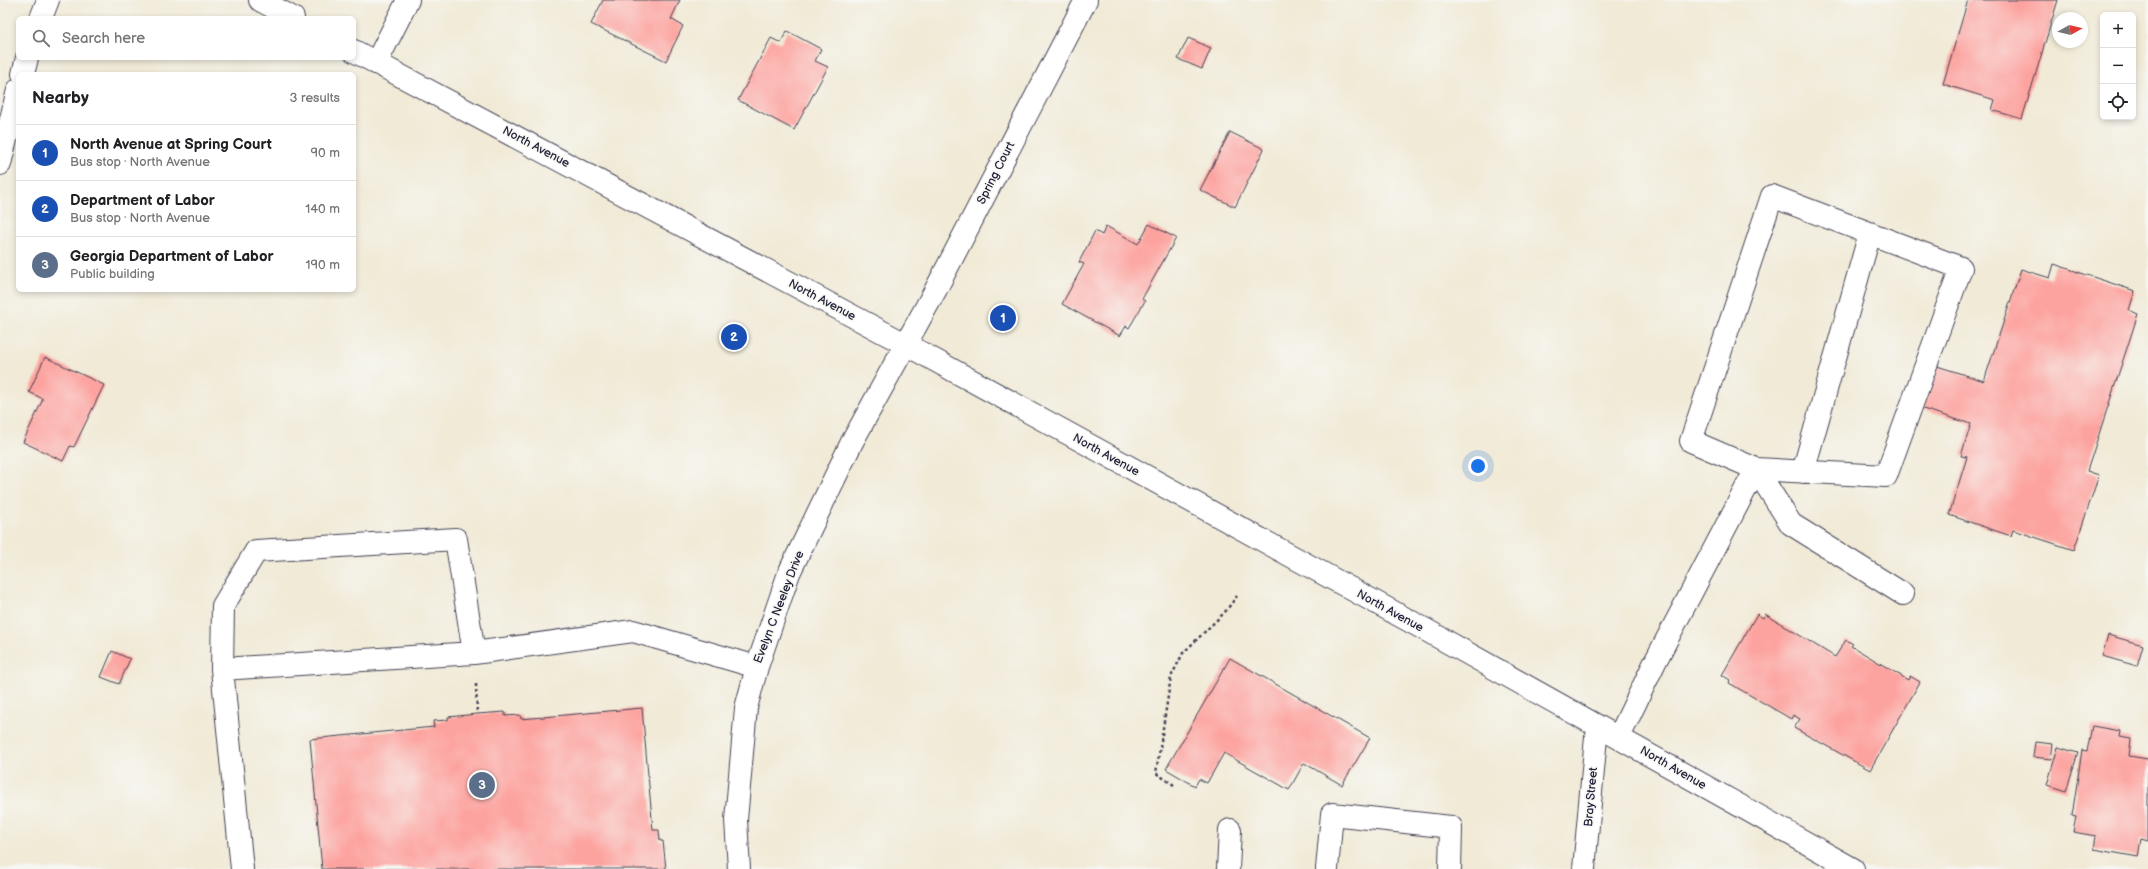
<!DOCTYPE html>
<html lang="en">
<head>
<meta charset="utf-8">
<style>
	body { margin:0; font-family:"Balsamiq Sans",sans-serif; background:#f6f6f6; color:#202124 }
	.controls { position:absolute; right:12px; top:12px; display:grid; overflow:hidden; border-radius:6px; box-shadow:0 2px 6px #0003 }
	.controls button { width:36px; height:36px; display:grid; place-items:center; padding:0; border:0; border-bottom:1px solid #e0e0e0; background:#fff; color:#202124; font:20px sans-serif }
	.compass { position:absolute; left:2052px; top:12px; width:36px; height:36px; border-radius:50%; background:#fff; box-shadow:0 2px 6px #0003; rotate:82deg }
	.you { position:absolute; left:1478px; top:466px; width:14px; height:14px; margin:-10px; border:3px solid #fff; border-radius:50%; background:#1a73e8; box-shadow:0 0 0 6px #1a73e833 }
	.badge { display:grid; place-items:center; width:26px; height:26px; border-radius:50%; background:#d1495b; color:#fff; font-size:13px; font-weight:700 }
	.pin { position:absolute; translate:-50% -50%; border:2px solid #fff; box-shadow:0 1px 4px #0006 }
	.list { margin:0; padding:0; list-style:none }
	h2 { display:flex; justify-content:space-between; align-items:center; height:52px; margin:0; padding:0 16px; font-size:17px }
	h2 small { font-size:13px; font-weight:400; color:#757577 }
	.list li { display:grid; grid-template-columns:26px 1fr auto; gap:12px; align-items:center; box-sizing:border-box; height:56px; padding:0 16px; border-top:1px solid #e0e0e0 }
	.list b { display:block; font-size:15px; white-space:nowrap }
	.list p { margin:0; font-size:13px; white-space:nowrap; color:#757577 }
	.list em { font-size:13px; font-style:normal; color:#757577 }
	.icon { flex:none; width:22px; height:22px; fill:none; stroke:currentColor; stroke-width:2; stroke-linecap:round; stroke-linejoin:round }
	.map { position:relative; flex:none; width:2148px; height:869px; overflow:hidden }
	.search { position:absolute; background:#fff; box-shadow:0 2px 6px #0003; left:16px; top:16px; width:340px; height:44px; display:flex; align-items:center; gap:10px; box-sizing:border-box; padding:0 14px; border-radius:6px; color:#757577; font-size:15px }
	.panel { position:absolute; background:#fff; box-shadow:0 2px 6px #0003; left:16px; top:72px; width:340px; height:220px; border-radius:6px }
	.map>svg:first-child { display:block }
	.building { fill:#fda39f }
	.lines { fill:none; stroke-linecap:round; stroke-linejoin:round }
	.minor-casing { stroke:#414052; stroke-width:24 }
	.major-casing { stroke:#414052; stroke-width:24 }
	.path { stroke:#414052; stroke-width:2.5; stroke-dasharray:3 3; stroke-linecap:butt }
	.minor { stroke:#fff; stroke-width:22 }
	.major { stroke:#fff; stroke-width:22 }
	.labels { text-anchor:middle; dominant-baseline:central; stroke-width:3; stroke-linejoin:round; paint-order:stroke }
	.street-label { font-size:12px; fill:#22223b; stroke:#f6f6f2 }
</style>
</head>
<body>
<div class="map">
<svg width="2148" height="869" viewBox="0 0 2148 869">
	<rect width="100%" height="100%" fill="#f6f6f2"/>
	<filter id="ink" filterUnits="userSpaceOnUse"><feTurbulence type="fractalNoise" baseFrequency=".025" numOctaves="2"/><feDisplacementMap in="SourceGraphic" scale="8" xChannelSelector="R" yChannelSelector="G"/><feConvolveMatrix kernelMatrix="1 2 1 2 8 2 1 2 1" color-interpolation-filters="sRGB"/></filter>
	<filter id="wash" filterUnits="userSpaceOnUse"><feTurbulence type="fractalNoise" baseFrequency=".012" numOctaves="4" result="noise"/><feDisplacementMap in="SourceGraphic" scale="16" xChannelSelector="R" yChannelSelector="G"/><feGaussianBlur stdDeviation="0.9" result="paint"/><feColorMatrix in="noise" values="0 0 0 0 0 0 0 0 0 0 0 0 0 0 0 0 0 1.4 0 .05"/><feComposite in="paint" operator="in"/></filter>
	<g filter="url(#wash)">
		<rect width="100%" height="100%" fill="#f1ead7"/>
		<g id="blocks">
			<path class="building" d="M603,0H680L671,19L683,26L666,61L591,24Z
				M1968,0H2058L2022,119L1992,110L1995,100L1943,84Z
				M787,31L821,49L815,61L828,67L794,130L738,100L771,38L781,43Z
				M1188,38L1211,48L1202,69L1178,59Z
				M1230,132L1264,149L1235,207L1200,190Z
				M1149,224L1176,238L1142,299L1145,301L1129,328L1126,326L1120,336L1062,304L1084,264L1079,262L1095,231L1102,235L1106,226L1138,244Z
				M2054,264L2135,291L2129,310L2138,314L2087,471L2099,475L2074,550L2013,530L2011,536L1949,515L1967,457L1961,456L1971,424L1920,408L1934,365L1984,381L2021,269L2050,278Z
				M45,357L104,385L74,447L70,446L63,461L23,442L43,399L29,392Z
				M1757,614L1763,618L1765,614L1835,657L1846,640L1853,644L1851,646L1908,680L1910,676L1920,682L1870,770L1794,728L1800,719L1793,715L1791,719L1786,716L1729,683L1730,680L1722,675Z
				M2108,635L2143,645L2137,666L2102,656Z
				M112,651L130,659L119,684L101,677Z
				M1230,658L1370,738L1342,785L1304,763L1289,790L1224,753L1207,783L1199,779L1195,786L1166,769Z
				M642,708L653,830H659L660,841H663L666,869H322L310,739L434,727L433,721L448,720V717L477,714L505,712V716L520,715L521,719Z
				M2092,726L2120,731L2119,737L2131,739L2129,756L2148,759V841L2141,839L2138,857L2094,849L2096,836L2073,832L2076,817L2072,816L2082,750L2087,751Z
				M2035,742L2053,744L2051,759L2033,757Z
				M2058,747L2078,753L2066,791L2047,785Z"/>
		</g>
	</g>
	<g filter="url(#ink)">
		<use href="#blocks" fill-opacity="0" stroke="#414052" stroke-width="1"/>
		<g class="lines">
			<g class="minor-casing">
				<path id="minor" d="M41,18L48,0
					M376,63L408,0
					M23,74L27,58
					M0,164L18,90
					M1756,469L1886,476L1961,268L1772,196L1691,441L1756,469L1791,524L1903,594
					M1803,472L1870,233
					M222,669L474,653L633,631L757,667
					M1619,737L1655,662L1756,469
					M242,869L222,669L223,606L256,551L456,539L474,653
					M739,869L736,820L746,708L757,667L789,573L852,442L935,291L1086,0
					M1228,869L1230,830
					M1327,869L1332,814L1451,827L1450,869
					M1584,869L1597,726"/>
			</g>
			<g class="major-casing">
				<path id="major" d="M260,0L293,18
					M354,51L907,345L1426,630L1853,869"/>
			</g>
			<path class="path" d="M476,684L477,714
				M1174,785L1156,773L1171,677L1183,653L1225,612L1237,596"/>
			<use href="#minor" class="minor"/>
			<use href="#major" class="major"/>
		</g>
	</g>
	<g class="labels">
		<g class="street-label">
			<text transform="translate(536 147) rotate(28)">North Avenue</text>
			<text transform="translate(996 173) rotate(-63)">Spring Court</text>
			<text transform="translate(822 300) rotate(28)">North Avenue</text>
			<text transform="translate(1106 455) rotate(29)">North Avenue</text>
			<text transform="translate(779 607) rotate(-69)">Evelyn C Neeley Drive</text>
			<text transform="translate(1390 611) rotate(29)">North Avenue</text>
			<text transform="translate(1673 768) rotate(30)">North Avenue</text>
			<text transform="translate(1591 797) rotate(-85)">Bray Street</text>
		</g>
	</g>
</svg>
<div class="controls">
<button>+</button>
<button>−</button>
<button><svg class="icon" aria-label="locate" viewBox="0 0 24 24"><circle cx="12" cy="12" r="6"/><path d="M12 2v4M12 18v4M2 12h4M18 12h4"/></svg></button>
</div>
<svg class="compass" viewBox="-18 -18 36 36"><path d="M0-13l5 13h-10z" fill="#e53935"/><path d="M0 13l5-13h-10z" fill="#757577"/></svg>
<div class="you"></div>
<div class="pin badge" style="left:1003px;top:318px;background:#1a4fb4">1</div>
<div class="pin badge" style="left:734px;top:337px;background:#1a4fb4">2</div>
<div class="pin badge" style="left:482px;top:785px;background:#5c6f8a">3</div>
<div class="search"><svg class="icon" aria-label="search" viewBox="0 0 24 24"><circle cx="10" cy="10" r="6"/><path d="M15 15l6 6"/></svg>Search here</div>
<section class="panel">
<h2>Nearby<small>3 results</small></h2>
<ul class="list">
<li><span class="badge" style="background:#1a4fb4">1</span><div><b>North Avenue at Spring Court</b><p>Bus stop · North Avenue</p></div><em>90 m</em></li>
<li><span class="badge" style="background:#1a4fb4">2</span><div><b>Department of Labor</b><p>Bus stop · North Avenue</p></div><em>140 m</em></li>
<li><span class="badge" style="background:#5c6f8a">3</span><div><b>Georgia Department of Labor</b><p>Public building</p></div><em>190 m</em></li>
</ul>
</section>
</div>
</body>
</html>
